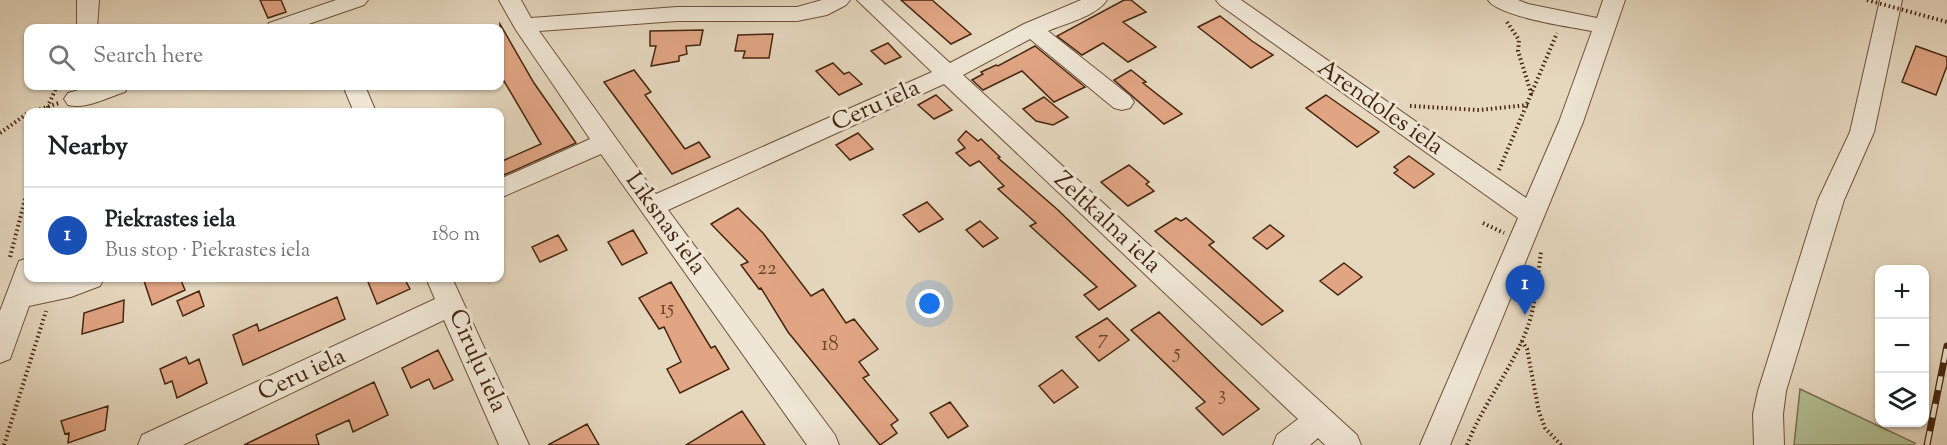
<!DOCTYPE html>
<html lang="en">
<head>
<meta charset="utf-8">
<style>
	body { margin:0; font-family:"Sorts Mill Goudy",serif; background:#f6f6f6; color:#202124 }
	.controls { position:absolute; right:18px; bottom:18px; display:grid; overflow:hidden; border-radius:12px; box-shadow:0 2px 4px #0004 }
	.controls button { width:54px; height:54px; display:grid; place-items:center; padding:0; border:0; border-bottom:2px solid #e0e0e0; background:#fff; color:#202124; font:30px sans-serif }
	.you { position:absolute; left:930px; top:304px; width:21px; height:21px; margin:-15px; border:4px solid #fff; border-radius:50%; background:#1a73e8; box-shadow:0 0 0 9px #1a73e833 }
	.badge { display:grid; place-items:center; width:39px; height:39px; border-radius:50%; background:#b45309; color:#fff; font-size:20px; font-weight:700 }
	.pin { position:absolute; translate:-50% -50px; filter:drop-shadow(0 2px 3px #0008) }
	.pin::after { content:''; position:absolute; top:32px; width:21px; height:18px; background:inherit; clip-path:polygon(0 0,100% 0,50% 100%) }
	.list { margin:0; padding:0; list-style:none }
	h2 { display:flex; justify-content:space-between; align-items:center; height:78px; margin:0; padding:0 24px; font-size:26px }
	h2 small { font-size:20px; font-weight:400; color:#757577 }
	.list li { display:grid; grid-template-columns:39px 1fr auto; gap:18px; align-items:center; box-sizing:border-box; height:96px; padding:0 24px; border-top:2px solid #e0e0e0 }
	.list b { display:block; font-size:22px; white-space:nowrap }
	.list p { margin:0; font-size:20px; white-space:nowrap; color:#757577 }
	.list em { font-size:20px; font-style:normal; color:#757577 }
	.icon { flex:none; width:33px; height:33px; fill:none; stroke:currentColor; stroke-width:2; stroke-linecap:round; stroke-linejoin:round }
	.map { position:relative; flex:none; width:1947px; height:445px; overflow:hidden }
	.search { position:absolute; background:#fff; box-shadow:0 2px 4px #0004; left:24px; top:24px; width:480px; height:66px; display:flex; align-items:center; gap:15px; box-sizing:border-box; padding:0 21px; border-radius:12px; color:#757577; font-size:22px }
	.panel { position:absolute; background:#fff; box-shadow:0 2px 4px #0004; left:24px; top:108px; width:480px; height:174px; border-radius:12px }
	.map>svg:first-child { display:block }
	.green { fill:#b2bf94; stroke:#7c7252; stroke-width:1.5 }
	.building { fill:#e1a584; stroke:#46260f; stroke-width:1.5 }
	.lines { fill:none; stroke-linecap:round; stroke-linejoin:round }
	.minor-casing { stroke:#6e523b; stroke-width:2 }
	.path { stroke:#46260f; stroke-width:4; stroke-dasharray:1.5 3; stroke-linecap:butt }
	.minor { fill:#efe6d5; fill-rule:evenodd }
	.rail-casing { stroke:#46260f; stroke-width:7 }
	.rail { stroke:#efe6d5; stroke-width:4.5; stroke-dasharray:14; stroke-linecap:butt }
	.path-bridge { stroke:#46260f; stroke-width:4; stroke-dasharray:1.5 3; stroke-linecap:butt }
	.labels { text-anchor:middle; dominant-baseline:central; stroke-width:6; stroke-linejoin:round; paint-order:stroke }
	.number-label { font-size:21px; fill:#6d462c }
	.street-label { font-size:24px; fill:#46260f; stroke:#efe6d5 }
</style>
</head>
<body>
<div class="map">
<svg width="1947" height="445" viewBox="0 0 1947 445">
	<rect width="100%" height="100%" fill="#e6d8bf"/>
	<filter id="stains"><feTurbulence type="fractalNoise" baseFrequency=".00333" numOctaves="4"/><feColorMatrix values="0 0 0 0 .2 0 0 0 0 .09 0 0 0 0 .02 0 0 0 .5 -.17"/></filter>
	<radialGradient id="worn" r=".72"><stop offset=".6" stop-color="#630" stop-opacity="0"/><stop offset="1" stop-color="#630" stop-opacity=".3"/></radialGradient>
	<path class="green" d="M1800,389L1915,443L1914,445H1794Z"/>
	<path class="building" d="M260,0H281L286,12L268,18Z
		M901,0H932L971,34L951,44Z
		M1124,0H1131L1146,12L1123,22L1156,47L1128,62L1103,43L1082,55L1057,36Z
		M1220,16L1252,41L1273,55L1251,68L1198,27Z
		M500,24L534,83L576,143L504,175L500,162L541,144L504,81L500,83Z
		M703,30L700,45L686,46L687,54L679,56V61L651,66L656,46H650V31Z
		M773,34L769,58H743L745,51H735L738,35Z
		M888,43L901,57L885,64L871,51Z
		M1035,46L1085,87L1054,102L1022,71L983,90L972,80L983,74L981,72L996,65L998,66Z
		M1916,46L1947,57V66L1936,95L1902,82Z
		M833,63L844,74L849,72L862,84L839,95L816,71Z
		M634,70L651,92L645,95L685,149L699,142L710,157L672,174L604,82Z
		M1131,70L1146,82L1143,83L1182,114L1164,124L1114,80Z
		M936,95L952,110L934,119L918,105Z
		M1326,95L1349,111L1379,132L1357,147L1306,108Z
		M1044,97L1068,117L1053,125L1036,121L1023,109Z
		M966,131L978,141L981,139L1000,157L998,158L1058,210L1136,286L1099,310L1084,295L1097,287L1030,226L1036,223L998,189L1004,186L979,161L970,166L956,153L965,148L958,140Z
		M858,133L873,149L850,160L836,145Z
		M1409,156L1434,174L1414,188L1394,173L1398,170L1394,167Z
		M1129,165L1149,182L1146,184L1154,191L1128,206L1101,182Z
		M927,202L943,219L919,232L903,215Z
		M738,208L763,233L811,296L823,289L846,323L854,319L878,349L859,362L869,375L863,378L898,420L891,425L897,433L880,445L788,332L761,288L759,289L741,265L748,262L711,224Z
		M1176,218L1181,221L1186,218L1214,242L1209,245L1283,311L1262,325L1155,231Z
		M980,221L998,238L983,247L966,230Z
		M1270,225L1284,236L1267,249L1253,238Z
		M633,230L647,253L622,265L608,242Z
		M558,235L567,250L540,262L532,247Z
		M1344,263L1362,277L1338,295L1320,281Z
		M143,278H180L185,290L152,305Z
		M378,278H404L410,289L377,304L368,282Z
		M671,282L711,348L715,346L729,369L680,393L667,369L681,362L664,327L659,329L639,298Z
		M199,291L204,306L183,316L177,301Z
		M337,297L345,319L243,365L233,335L257,324L259,331Z
		M124,300L123,322L82,334L84,313Z
		M1159,312L1218,370L1259,409L1223,435L1196,408L1205,402L1131,330Z
		M1107,318L1129,340L1099,361L1076,337Z
		M438,350L453,380L434,389L429,379L411,388L402,368Z
		M186,357L189,364L199,359L207,383L177,398L172,381L165,384L160,369Z
		M1062,370L1078,387L1054,403L1039,386Z
		M374,382L388,415L353,432L349,420L316,435L319,445H244Z
		M950,402L968,426L948,438L930,413Z
		M108,406L105,430L68,443L69,433L65,434L61,421Z
		M742,411L765,445H686Z
		M587,424L599,445H548Z"/>
	<g class="lines">
		<g class="minor-casing">
			<path id="minor" d="M77,0H99L97,28H77Z
				M336,0H368L364,5L297,28H266L269,23Z
				M499,0H521L531,18L677,7H797L822,0H850L846,5L827,15L797,21H677L539,31L656,194L932,72L857,0H881L950,63L1024,24L1081,0H1107C1095,17 1066,23 1048,31L1130,96L1134,102L1130,108L1122,110L1114,108L1030,39L963,75L1357,435L1361,445H1325L1318,438L1310,445H1273L1277,435L1298,419L944,84L668,210L835,435L839,445H807L601,154L500,198V179L590,139L516,30Z
				M1216,0H1241L1526,198L1559,122L1592,31C1571,27 1499,17 1488,0H1518L1528,4L1597,18L1603,0H1625L1583,122L1450,445H1420L1518,218L1220,5Z
				M1880,0H1902L1874,132L1844,200L1786,391L1783,414L1784,445H1754L1753,414L1758,391L1818,200L1850,132Z
				M93,86H128L125,92C108,97 85,110 68,105L64,99L68,93Z
				M343,86H365L376,112H354Z
				M28,258V278H38L36,282L60,278H104L100,286L71,297L29,306L10,359L0,363V311L19,261Z
				M426,278H452L529,445H499L444,320L183,445H138L142,435L435,299Z"/>
		</g>
		<path class="path" d="M1507,22L1519,40L1518,51L1532,96
			M1410,106L1479,110L1528,105
			M31,112L59,103
			M48,112V106L57,86
			M0,133L28,113
			M1499,170L1557,33
			M1483,223L1504,233
			M10,257L28,188
			M1522,341L1527,349L1539,412L1545,428L1561,445
			M4,445L46,311
			M1467,445C1482,406 1509,373 1525,334C1536,308 1537,279 1541,252"/>
		<use href="#minor" class="minor"/>
		<g class="rail-casing">
			<path id="rail" d="M1927,445L1947,346"/>
		</g>
		<use href="#rail" class="rail"/>
		<path class="path-bridge" d="M1867,0L1947,22"/>
	</g>
	<g class="labels">
		<g class="number-label">
			<text x="767" y="269">22</text>
			<text x="667" y="309">15</text>
			<text x="1103" y="339">7</text>
			<text x="830" y="345">18</text>
			<text x="1177" y="353">5</text>
			<text x="1222" y="395">3</text>
		</g>
		<g class="street-label">
			<text transform="translate(876 106) rotate(-24)">Ceru iela</text>
			<text transform="translate(1380 108) rotate(35)">Arendoles iela</text>
			<text transform="translate(1107 223) rotate(43)">Zeltkalna iela</text>
			<text transform="translate(665 224) rotate(54)">Līksnas iela</text>
			<text transform="translate(477 361) rotate(66)">Cīruļu iela</text>
			<text transform="translate(302 375) rotate(-25)">Ceru iela</text>
		</g>
	</g>
	<rect width="100%" height="100%" filter="url(#stains)"/>
	<rect width="100%" height="100%" fill="url(#worn)"/>
</svg>
<div class="controls">
<button>+</button>
<button>−</button>
<button><svg class="icon" aria-label="layers" viewBox="0 0 24 24"><path d="M12 4l9 5-9 5-9-5zM3 14l9 5 9-5"/></svg></button>
</div>
<div class="you"></div>
<div class="pin badge" style="left:1525px;top:315px;background:#1a4fb4">1</div>
<div class="search"><svg class="icon" aria-label="search" viewBox="0 0 24 24"><circle cx="10" cy="10" r="6"/><path d="M15 15l6 6"/></svg>Search here</div>
<section class="panel">
<h2>Nearby<small></small></h2>
<ul class="list">
<li><span class="badge" style="background:#1a4fb4">1</span><div><b>Piekrastes iela</b><p>Bus stop · Piekrastes iela</p></div><em>180 m</em></li>
</ul>
</section>
</div>
</body>
</html>
